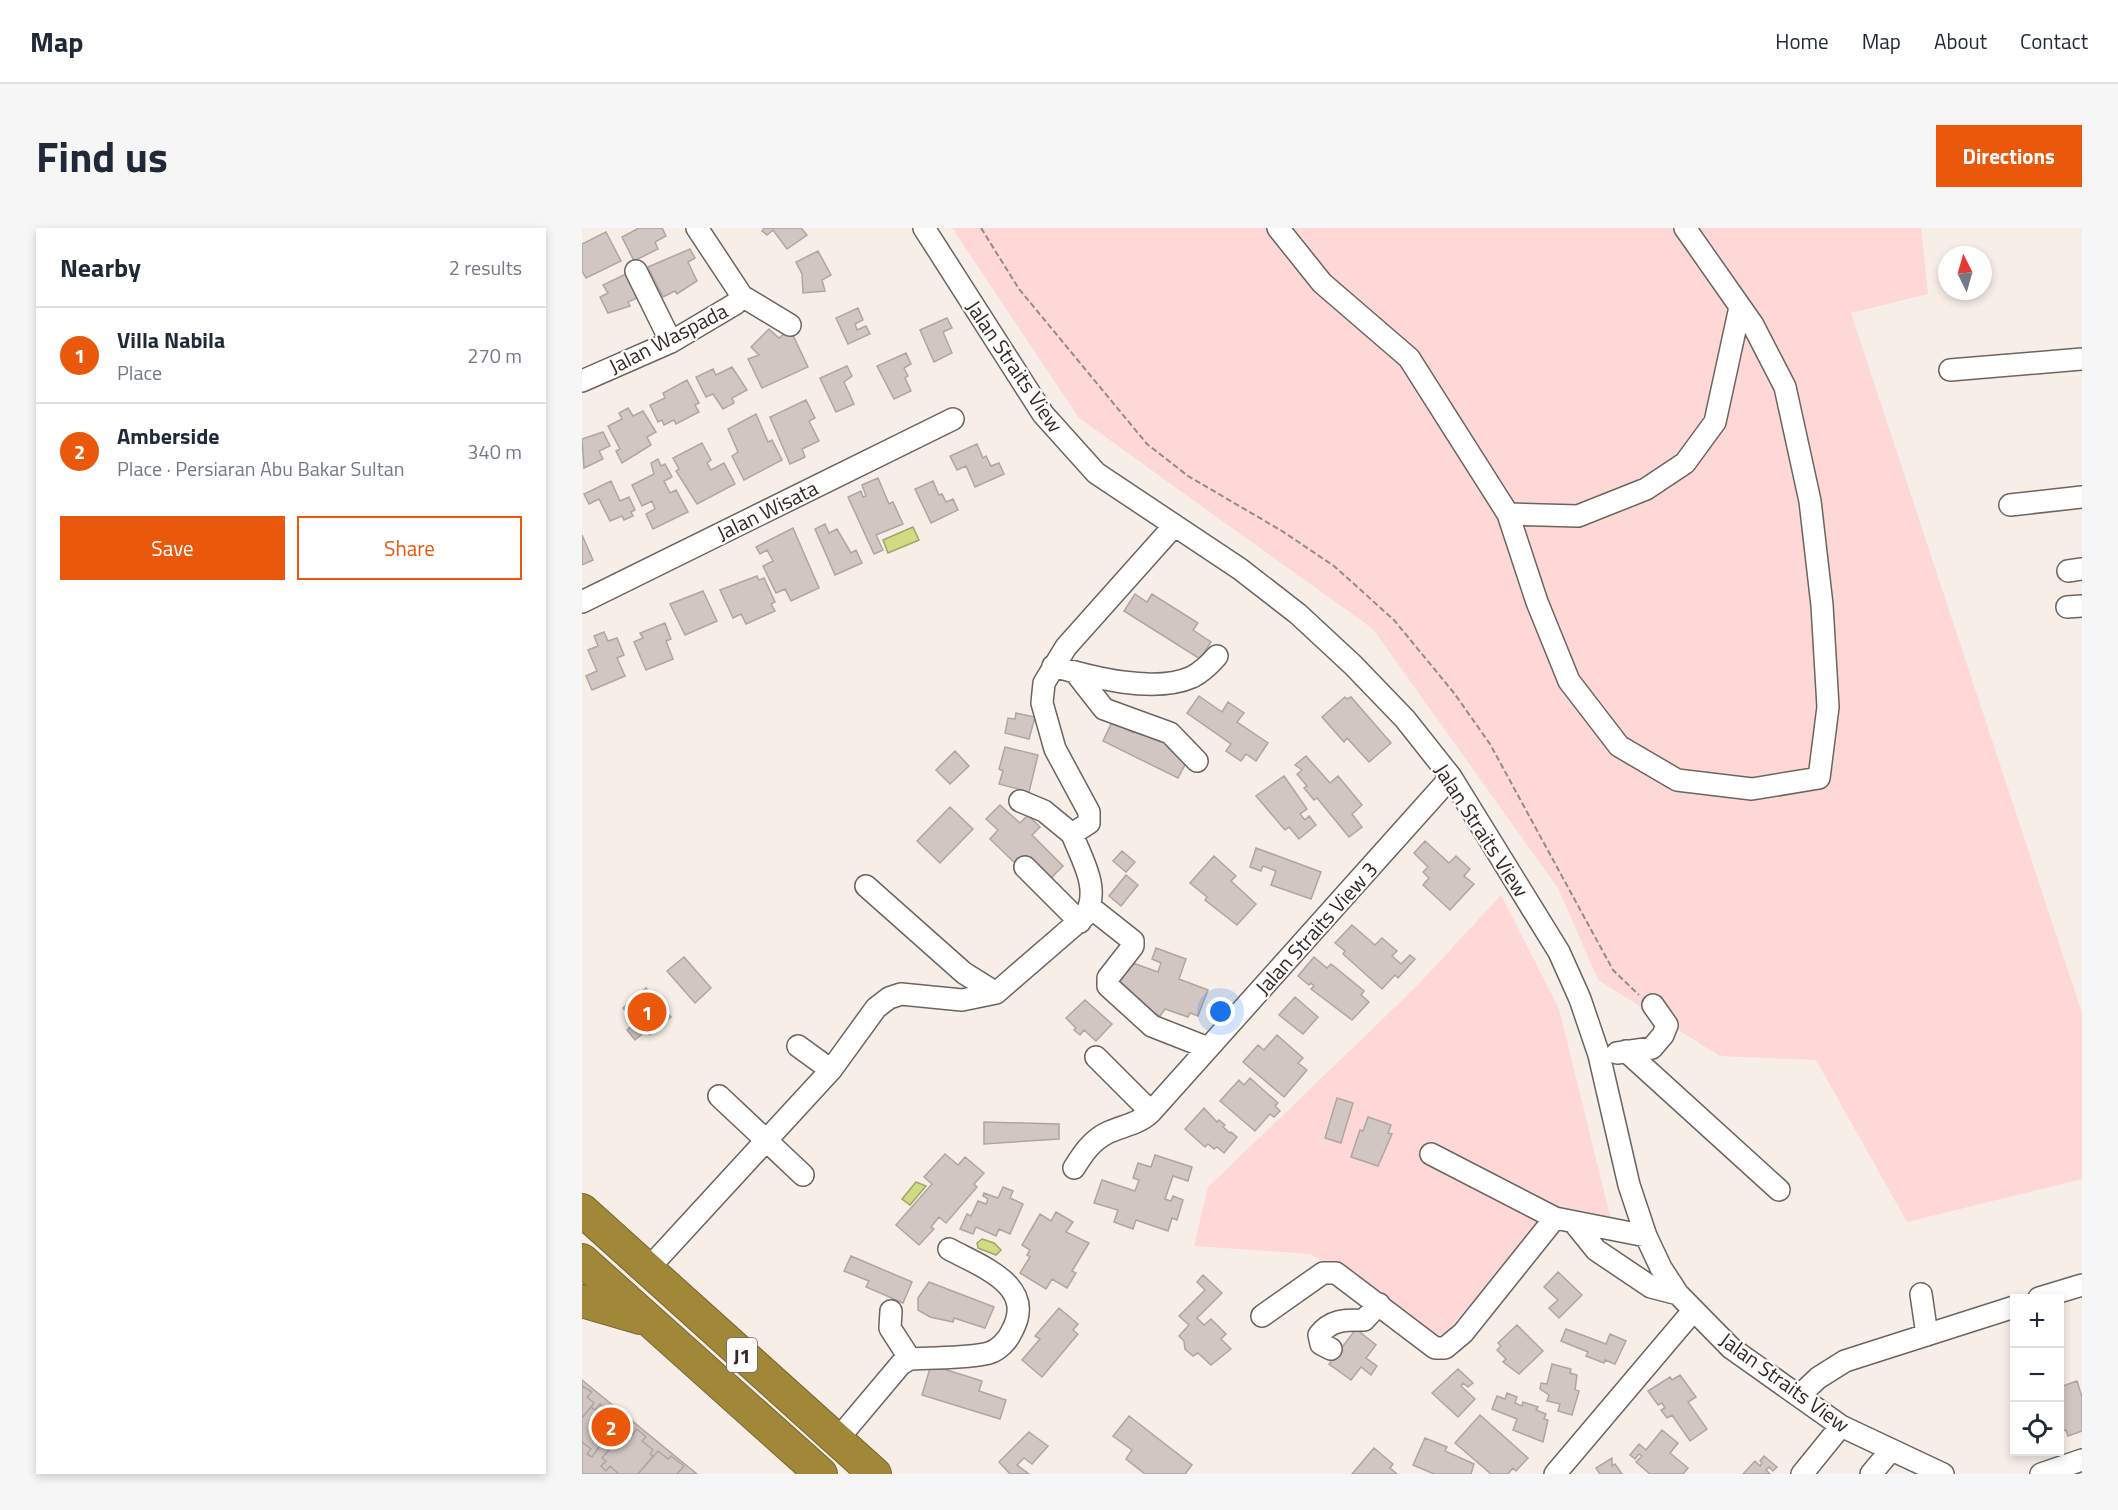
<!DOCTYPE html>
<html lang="en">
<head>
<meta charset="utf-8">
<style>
	body { margin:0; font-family:"Titillium Web",sans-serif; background:#f6f6f7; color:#1f2937 }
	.controls { position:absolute; right:18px; bottom:18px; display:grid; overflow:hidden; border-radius:0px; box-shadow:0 3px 9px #0003 }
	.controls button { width:54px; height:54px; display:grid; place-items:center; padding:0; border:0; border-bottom:2px solid #e0e1e3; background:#fff; color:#1f2937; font:30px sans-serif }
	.compass { position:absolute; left:1356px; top:18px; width:54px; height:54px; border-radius:50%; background:#fff; box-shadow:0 3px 9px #0003; rotate:355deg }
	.you { position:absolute; left:639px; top:784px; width:21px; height:21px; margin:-15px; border:4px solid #fff; border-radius:50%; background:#1a73e8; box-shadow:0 0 0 9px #1a73e833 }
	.badge { display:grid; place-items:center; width:39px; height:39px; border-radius:50%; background:#ea580c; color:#fff; font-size:20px; font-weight:700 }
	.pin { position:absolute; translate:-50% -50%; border:3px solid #fff; box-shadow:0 2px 6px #0006 }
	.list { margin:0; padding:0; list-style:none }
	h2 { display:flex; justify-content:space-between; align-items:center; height:78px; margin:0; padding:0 24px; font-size:26px }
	h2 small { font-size:20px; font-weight:400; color:#747a83 }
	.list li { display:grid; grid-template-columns:39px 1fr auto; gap:18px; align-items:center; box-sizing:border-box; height:96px; padding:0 24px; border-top:2px solid #e0e1e3 }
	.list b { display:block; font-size:22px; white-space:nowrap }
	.list p { margin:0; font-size:20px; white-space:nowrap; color:#747a83 }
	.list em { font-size:20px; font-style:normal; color:#747a83 }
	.actions { display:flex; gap:12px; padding:18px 24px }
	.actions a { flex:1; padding:14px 0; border:2px solid #ea580c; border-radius:0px; text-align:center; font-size:21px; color:#ea580c }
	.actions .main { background:#ea580c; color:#fff }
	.icon { flex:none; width:33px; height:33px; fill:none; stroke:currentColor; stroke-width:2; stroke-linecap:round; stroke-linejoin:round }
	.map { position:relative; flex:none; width:1500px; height:1246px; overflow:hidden; border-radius:0px }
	header { display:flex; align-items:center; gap:36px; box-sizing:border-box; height:84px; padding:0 30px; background:#fff; border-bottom:2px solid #e0e1e3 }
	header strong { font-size:28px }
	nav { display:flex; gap:33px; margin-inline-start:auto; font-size:21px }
	.intro { display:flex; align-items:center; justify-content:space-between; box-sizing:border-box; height:144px; padding:0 36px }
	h1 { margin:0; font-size:42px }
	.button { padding:15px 27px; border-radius:0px; background:#ea580c; color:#fff; font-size:21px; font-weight:700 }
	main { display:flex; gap:36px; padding:0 36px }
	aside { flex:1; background:#fff; border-radius:0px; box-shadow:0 3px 9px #0003 }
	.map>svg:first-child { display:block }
	.green { fill:#fdd8d7 }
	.water { fill:#d0db83; stroke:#9fa667; stroke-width:1.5 }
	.building { fill:#d1c6c2; stroke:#afa5a1; stroke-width:1.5 }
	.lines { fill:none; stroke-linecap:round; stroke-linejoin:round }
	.minor-casing { stroke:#6b655e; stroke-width:24 }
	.highway-casing { stroke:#786632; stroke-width:34 }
	.path { stroke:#918c86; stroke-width:2; stroke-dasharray:6 3; stroke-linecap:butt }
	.minor { stroke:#fff; stroke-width:21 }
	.highway { stroke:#a18738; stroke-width:32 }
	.labels { text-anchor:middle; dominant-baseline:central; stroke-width:4.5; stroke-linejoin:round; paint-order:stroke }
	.shield { fill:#fffdfc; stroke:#6c6967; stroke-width:1.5 }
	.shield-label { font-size:20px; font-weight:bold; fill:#2d2a27 }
	.street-label { font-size:21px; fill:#2d2a27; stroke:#fffdfc }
</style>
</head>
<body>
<header>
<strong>Map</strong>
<nav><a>Home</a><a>Map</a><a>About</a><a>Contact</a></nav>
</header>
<div class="intro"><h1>Find us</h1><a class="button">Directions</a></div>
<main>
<aside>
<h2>Nearby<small>2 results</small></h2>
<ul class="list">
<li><span class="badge">1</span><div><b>Villa Nabila</b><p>Place</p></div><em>270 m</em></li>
<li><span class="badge">2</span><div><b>Amberside</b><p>Place · Persiaran Abu Bakar Sultan</p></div><em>340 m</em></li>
</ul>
<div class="actions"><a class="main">Save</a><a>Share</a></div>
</aside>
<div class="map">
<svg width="1500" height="1246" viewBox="0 0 1500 1246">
	<rect width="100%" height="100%" fill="#f7efe7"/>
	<path class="green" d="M370,0H1339L1346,66L1269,85L1500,785V951L1325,994L1234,832L1138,828L1016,752L976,660L791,401L497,190Z
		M919,667L977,781L1030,996L975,980L857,1112L729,1026L612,1018L626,959L834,759Z"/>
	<path class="water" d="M331,299L337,312L306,325L301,312Z
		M334,954L344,958L328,977L320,971Z
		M400,1011L412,1015L419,1022L414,1027L396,1020L395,1015Z"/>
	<path class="building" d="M57,0H80L84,8L73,14L76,21L52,33L40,9Z
		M182,0H219L225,7L205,21L191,2L185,7L180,3Z
		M24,4L39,33L4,50L0,43V16Z
		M108,21L113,30L106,34L115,53L95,66L93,63L81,69L66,39Z
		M236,23L249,47L240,52L243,63L221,65L220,46L214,34Z
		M46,45L57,69L46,74L48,78L26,85L18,69L26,65L21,57Z
		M276,80L281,92L273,96L275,102L284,98L288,106L266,116L254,90Z
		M365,90L370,100L361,104L370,125L352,134L338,102Z
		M187,101L197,110L208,101L226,139L180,160L166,131L177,127L169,119Z
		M324,125L329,136L322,140L326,148L323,150L329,163L312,171L295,138Z
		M265,138L270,148L262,154L272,176L254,184L238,150Z
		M150,139L165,162L150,170L152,175L141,181L131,166L124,169L114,149L131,141L134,147Z
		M105,152L117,175L113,177L117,184L94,196L92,192L82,197L80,192L76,194L68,177L83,170L81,165Z
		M224,172L233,190L227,193L237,213L220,221L223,229L208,236L188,189Z
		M46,180L51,188L61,183L74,204L65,209L69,217L40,235L34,223L38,221L26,198L40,191L37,185Z
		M174,186L186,214L190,212L200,232L162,252L150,228L156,224L146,201Z
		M21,204L28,218L17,223L21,231L2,240L0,211Z
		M120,215L129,232L125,235L129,242L142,235L153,256L115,276L94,243L97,241L91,230Z
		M395,216L401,230L404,228L409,238L417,235L422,246L393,259L384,238L375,242L368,228Z
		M76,231L79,238L83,236L90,249L82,253L88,265L94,262L106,284L71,301L64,286L73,281L70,273L60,278L50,257L72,246L69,235Z
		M296,250L307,276L311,274L321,296L294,307L301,322L292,326L266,269L279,263L281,269L284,268L280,257Z
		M29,253L38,273L47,269L53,282L49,284L51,288L42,292L40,288L28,293L17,271L7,276L2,266Z
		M351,253L357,267L360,266L364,274L371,271L376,282L349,295L333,261Z
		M243,296L247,305L255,301L269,325L274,322L280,335L253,347L233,301Z
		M211,300L237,360L209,373L203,361L194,365L181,338L191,333L185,322L178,326L174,319Z
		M0,307L11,332L0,337Z
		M175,348L177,352L182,350L193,374L189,376L193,383L164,396L159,386L151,390L138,362Z
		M121,363L135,393L103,407L88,376Z
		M553,366L565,374L570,366L616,395L611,402L629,414L618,431L542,383Z
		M83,395L89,411L84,413L91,431L64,442L52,414L61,410L58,405Z
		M22,404L26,413L35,410L42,427L35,430L43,448L10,462L4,448L15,443L6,422L16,418L12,408Z
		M617,468L640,484L646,474L662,485L655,494L686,515L674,533L664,526L659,533L644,523L649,516L605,485Z
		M763,469L765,471L769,469L809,515L787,534L765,510L762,514L740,489Z
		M434,485L453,489L447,511L423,505L426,490L433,491Z
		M530,494L552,505L556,498L595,517L592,524L606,531L596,550L521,513Z
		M423,519L456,527L447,564L417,556L421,543L417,541Z
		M373,523L387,538L368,556L354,542Z
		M724,528L748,555L756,548L780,577L770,586L780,599L767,609L735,570L732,572L722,560L725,558L715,546L720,542L713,537Z
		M702,548L725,581L718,586L723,592L727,588L734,597L717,611L707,599L703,602L674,568Z
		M418,577L438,595L446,587L458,599L450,607L481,638L467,652L437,639L408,611L416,602L404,591Z
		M368,579L391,601L358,635L335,613Z
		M843,613L867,635L874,628L888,641L882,648L892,656L868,682L841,657L847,650L841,644L846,639L832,625Z
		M674,620L739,644L729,671L689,657L694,643L681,638L679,643L668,639Z
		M540,623L553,634L544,644L531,633Z
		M632,628L654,648L649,653L674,676L655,697L623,672L625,669L608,655Z
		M544,647L556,657L539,678L527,668Z
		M770,697L793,717L800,710L815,723L810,728L819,736L828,727L833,731L816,750L813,747L800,761L761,726L763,723L753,715Z
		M574,720L604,731L597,751L626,762L616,788L608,785L606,789L583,781L578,788L555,780L558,771L536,763L539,754L536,753L542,735L550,738L551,735L576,744L579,735L570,731Z
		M102,729L129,760L113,775L85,743Z
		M732,729L745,740L749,736L782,763L779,767L787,774L770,792L729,761L732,758L729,755L727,757L716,748Z
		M64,760L89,789L68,807L64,803L53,812L45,802L54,795L41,780Z
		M713,769L736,789L721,806L697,787Z
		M503,772L530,796L514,813L502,802L498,807L492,802L494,800L484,790Z
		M695,807L721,830L716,835L725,842L702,869L661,834L676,817L682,822Z
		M668,850L696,875L693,878L698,883L692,889L688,886L673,903L638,873L657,852L662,857Z
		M755,870L771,875L759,915L743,910Z
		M622,880L635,894L637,892L643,897L641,899L648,905L649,904L655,909L642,925L635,919L632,921L626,916L623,919L603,901Z
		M786,889L809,897L806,905L810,906L796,938L769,929L778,902L781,903Z
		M402,894L477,896V911L402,916Z
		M363,926L376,937L383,929L402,945L392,956L395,959L364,995L357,989L349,999L352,1001L337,1017L314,997L350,956L342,949Z
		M573,927L610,939L606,953L591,948L583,971L589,973L591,968L601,972L595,992L590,990L586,1003L554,992L551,1001L532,994L536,982L512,975L520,952L553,963L557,952L551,950L556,935L569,939Z
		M421,959L431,963L428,970L441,976L428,1006L417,1001L414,1008L394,999L391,1006L378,1001L385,986L389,988L396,973L404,976L406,971L401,968L402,965L416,970Z
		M474,984L491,994L484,1004L507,1015L490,1043L494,1045L485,1060L470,1051L464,1061L438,1045L448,1029L445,1027L448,1022L440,1017L458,986L469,993Z
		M269,1028L330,1054L321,1075L284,1059L287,1053L262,1043Z
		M976,1044L1000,1067L977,1090L967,1080L976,1072L962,1059Z
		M621,1047L640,1065L615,1090L622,1097L629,1091L644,1106L639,1111L649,1121L629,1137L616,1125L611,1128L603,1121L602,1113L597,1108L607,1097L597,1088L623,1062L615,1054Z
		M347,1054L412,1079L403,1100L372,1090L371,1094L348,1089L336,1082V1070Z
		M477,1080L496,1096L491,1102L496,1106L460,1149L440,1132L458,1111L453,1108Z
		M935,1097L961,1123L937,1146L921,1134L924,1131L915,1122L919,1118L916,1115Z
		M774,1101L794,1117L784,1130L795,1138L789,1147L779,1139L769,1152L747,1136Z
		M984,1101L1024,1116L1028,1106L1044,1113L1033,1136L1023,1132L1022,1135L1004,1128L1006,1124L979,1113Z
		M970,1136L989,1141L988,1145L995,1147L993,1162L997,1163L990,1187L976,1183L978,1176L965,1173L967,1167L958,1161L959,1155L965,1156Z
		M349,1137L400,1153L397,1163L424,1172L418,1191L340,1167Z
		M876,1141L891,1155L886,1159L881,1155L879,1158L893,1171L876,1189L850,1165Z
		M1098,1147L1114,1169L1106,1174L1125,1201L1108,1213L1090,1187L1085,1190L1079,1182L1083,1180L1080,1175L1076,1177L1066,1163L1088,1149L1090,1152Z
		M0,1152L115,1246H0Z
		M1495,1153L1500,1169V1203L1486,1208L1484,1202L1478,1204V1159Z
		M0,1158L10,1164L5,1169L12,1175L0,1190Z
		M925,1165L935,1169L933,1175L940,1178L941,1174L956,1179L954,1182L964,1186L962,1191L966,1192L961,1214L931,1202L935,1191L910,1181L915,1168L923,1171Z
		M18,1176L29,1185L32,1181L44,1191L33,1206L30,1204L28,1206L35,1212L43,1202L50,1207L55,1201L64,1209L60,1213L71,1222L68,1226L71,1228L56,1246H37L28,1238L24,1243L19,1238L24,1233L20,1230L27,1222L19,1216L10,1229L5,1226L9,1221L0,1214V1190L9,1179L13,1182Z
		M898,1187L946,1230L934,1243L931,1240L926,1246H909L873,1215Z
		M547,1188L610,1237L603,1246H563L544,1231L550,1222L531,1208Z
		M1080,1202L1096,1215L1088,1225L1106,1240L1101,1246H1068L1054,1234L1060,1228L1057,1226L1053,1231L1048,1227L1057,1216L1064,1222Z
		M447,1204L466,1218L450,1236L442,1230L435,1237L447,1246H428L417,1234Z
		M843,1210L865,1219L863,1223L892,1236L889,1246H852L831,1237Z
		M792,1220L811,1236L808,1240L815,1246H770Z
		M76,1223L86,1231L89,1228L102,1238L95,1246H56Z
		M1182,1228L1195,1239L1191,1243L1187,1239L1184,1242L1188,1246H1161L1173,1233L1178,1238L1180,1235L1178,1233Z
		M1030,1230V1238L1033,1236L1040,1246H1018L1014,1240Z"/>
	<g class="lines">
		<g class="minor-casing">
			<path id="minor" d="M115,0L160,68
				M342,0L461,186L514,245L658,341L716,386L771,437L823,491L869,549L977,724L998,771L1017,827L1047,957L1064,1008L1079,1040L1096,1066L1149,1120L1259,1198L1361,1246
				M696,0L740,55L827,130L926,286L955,374L987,453L1037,518L1095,552L1170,561L1237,550L1246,479L1240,377L1228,273L1203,159L1171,97L1103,0
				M54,43L89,114
				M160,68L208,97
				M1368,142L1500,131
				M0,153L89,114L153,76L160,68
				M1428,277L1500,269
				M926,286L996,288L1064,261L1103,235L1133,194L1158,79
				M1486,343L1500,341
				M0,374L371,191
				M1485,379L1500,378
				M471,438C509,449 572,466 610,449C620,444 628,436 635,428
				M493,444L522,481L588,505L615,533
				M438,573L462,583L490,606
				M443,639L498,694
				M284,658L382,745L414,765
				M508,679L551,713V718L526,750V758L570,798L626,820
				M216,818L249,842
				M1044,823L1197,962
				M1035,825L1070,820L1081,807L1085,797L1071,777
				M514,829L569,884
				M137,868L221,947
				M849,926L973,990L1064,1008
				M492,940C501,926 509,913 525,905C540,898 557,896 569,884L869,549
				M993,996L1014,1022L1069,1059L1096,1066
				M65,1042L249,842L294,780L307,770L319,766L380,772L414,765L503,688C519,661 500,632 490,606L507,595V584L473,521L460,475L462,455L484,419L591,299
				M1339,1066L1345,1107
				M1457,1070L1500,1057
				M309,1083L308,1100L328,1131
				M680,1088L741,1045H754L853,1120H863L881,1105L973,990
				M749,1121L739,1116L737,1107C749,1091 764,1092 782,1092L797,1076
				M1217,1168L1236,1150L1263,1133L1432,1079
				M255,1212L319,1136L328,1131C354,1129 382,1131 407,1125C417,1122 426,1112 430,1103C455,1057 398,1038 367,1021
				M973,1246L1111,1083
				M1220,1246L1259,1198
				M1289,1246L1309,1222
				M1459,1246L1500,1232"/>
		</g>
		<g class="highway-casing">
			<path id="highway" d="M0,982L293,1246
				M0,1032L239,1246
				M0,1073L58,1090"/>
		</g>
		<path class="path" d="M399,0L437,61L565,216L606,248L700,303L752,338L812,392L872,465L908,516L1031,742L1057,767"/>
		<use href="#minor" class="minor"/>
		<use href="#highway" class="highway"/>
	</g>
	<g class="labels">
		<rect class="shield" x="145" y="1110" width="30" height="34" rx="4.5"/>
		<g class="shield-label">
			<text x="160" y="1127">J1</text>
		</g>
		<g class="street-label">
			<text transform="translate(86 110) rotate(-27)">Jalan Waspada</text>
			<text transform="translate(433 138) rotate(56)">Jalan Straits View</text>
			<text transform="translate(185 282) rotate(-26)">Jalan Wisata</text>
			<text transform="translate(900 602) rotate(57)">Jalan Straits View</text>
			<text transform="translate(734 700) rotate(-48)">Jalan Straits View 3</text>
			<text transform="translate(1203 1154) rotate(36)">Jalan Straits View</text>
		</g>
	</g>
</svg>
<div class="controls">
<button>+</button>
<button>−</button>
<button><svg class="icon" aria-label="locate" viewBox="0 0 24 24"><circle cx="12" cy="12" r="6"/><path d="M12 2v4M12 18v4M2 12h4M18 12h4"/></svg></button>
</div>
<svg class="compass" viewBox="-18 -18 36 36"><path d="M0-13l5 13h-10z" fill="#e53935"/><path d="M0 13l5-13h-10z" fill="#747a83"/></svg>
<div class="you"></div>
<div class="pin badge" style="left:65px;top:784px">1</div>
<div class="pin badge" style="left:29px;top:1199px">2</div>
</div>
</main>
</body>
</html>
